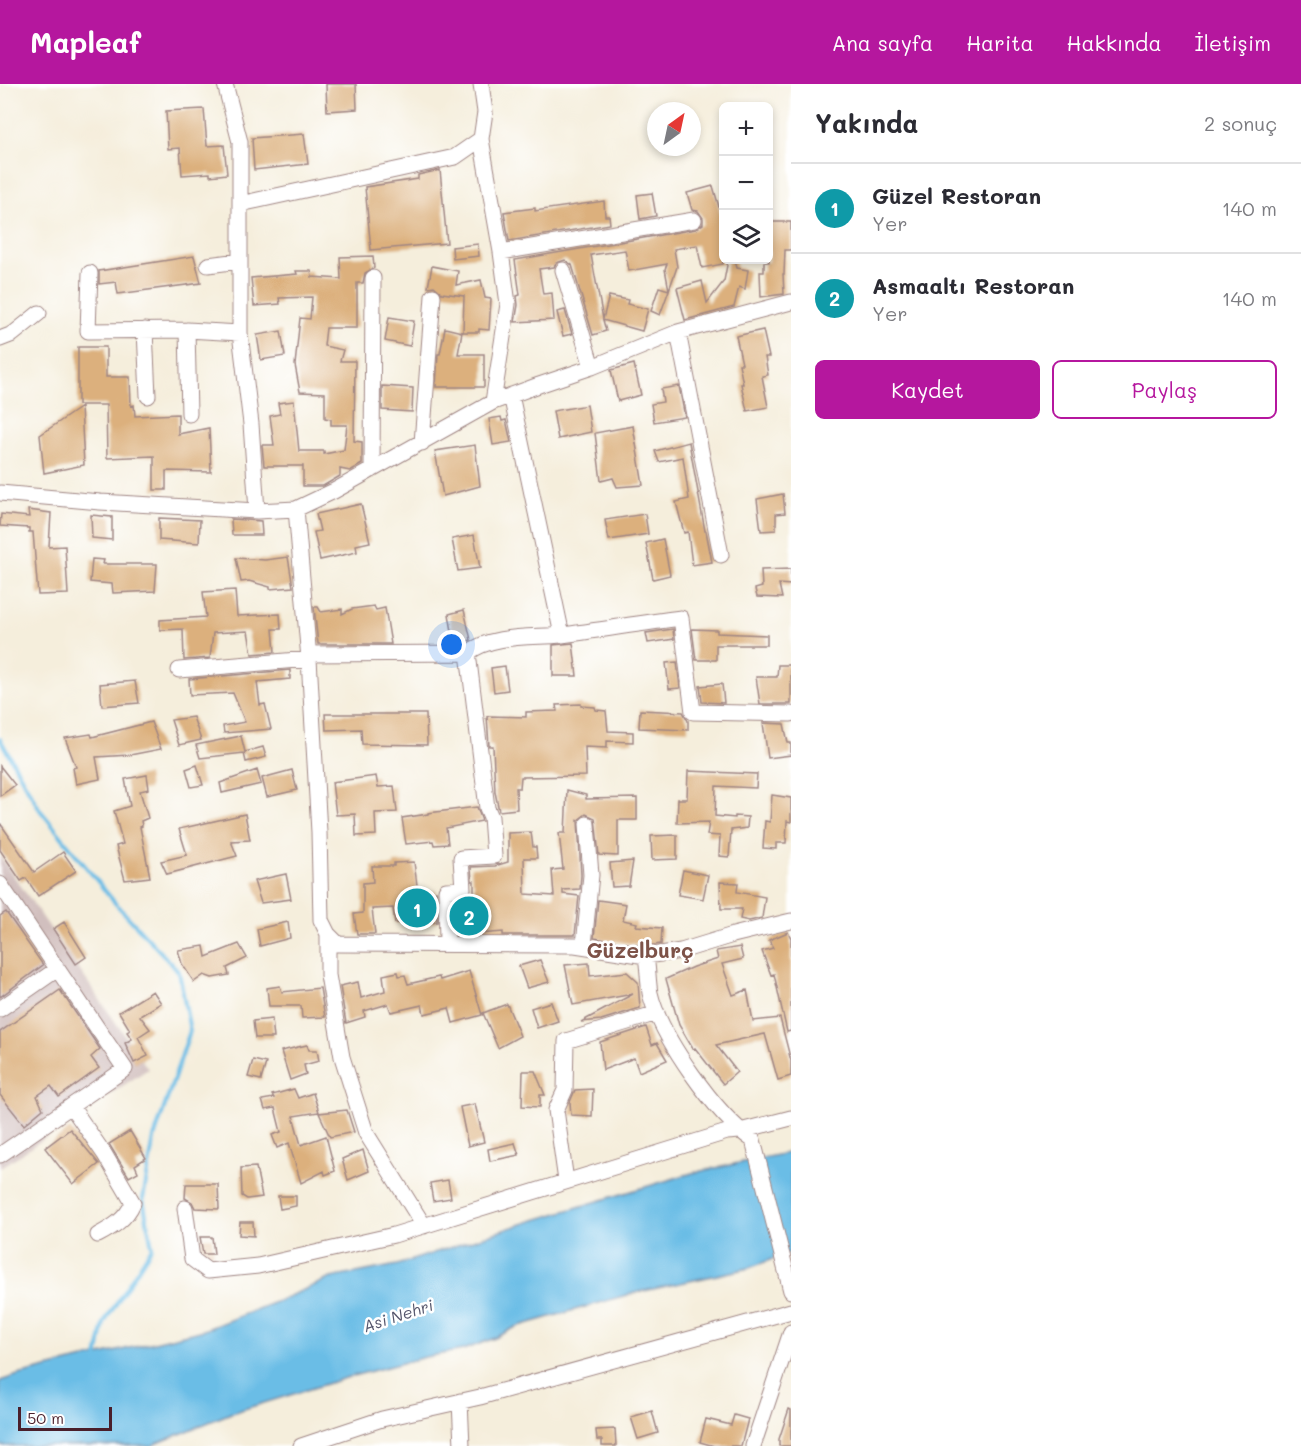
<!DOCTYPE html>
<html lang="tr">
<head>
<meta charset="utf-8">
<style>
	body { margin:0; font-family:Mali,sans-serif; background:#f7f7f7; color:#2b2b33 }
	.controls { position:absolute; right:18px; top:18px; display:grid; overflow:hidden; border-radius:9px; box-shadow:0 3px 9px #0003 }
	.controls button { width:54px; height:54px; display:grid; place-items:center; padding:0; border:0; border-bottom:2px solid #e1e1e2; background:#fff; color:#2b2b33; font:30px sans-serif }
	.compass { position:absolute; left:647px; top:18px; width:54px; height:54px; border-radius:50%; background:#fff; box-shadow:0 3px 9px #0003; rotate:33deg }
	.scale { position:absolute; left:18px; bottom:15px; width:94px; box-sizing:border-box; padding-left:6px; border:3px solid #4a1f2b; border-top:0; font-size:16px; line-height:21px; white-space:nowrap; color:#4a1f2b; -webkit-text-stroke:4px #fff; paint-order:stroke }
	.you { position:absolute; left:452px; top:561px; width:21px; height:21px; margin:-15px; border:4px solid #fff; border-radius:50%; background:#1a73e8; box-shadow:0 0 0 9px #1a73e833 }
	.badge { display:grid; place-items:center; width:39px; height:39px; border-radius:50%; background:#b5179e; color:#fff; font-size:20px; font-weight:700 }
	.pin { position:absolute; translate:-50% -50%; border:3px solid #fff; box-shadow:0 2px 6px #0006 }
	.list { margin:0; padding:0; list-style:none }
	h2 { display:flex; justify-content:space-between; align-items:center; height:78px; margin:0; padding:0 24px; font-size:26px }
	h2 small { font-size:20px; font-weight:400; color:#7c7c81 }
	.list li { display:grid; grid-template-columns:39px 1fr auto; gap:18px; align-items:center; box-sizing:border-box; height:90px; padding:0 24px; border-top:2px solid #e1e1e2 }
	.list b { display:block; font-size:22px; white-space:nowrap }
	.list p { margin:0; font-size:20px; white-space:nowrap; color:#7c7c81 }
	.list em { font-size:20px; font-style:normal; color:#7c7c81 }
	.actions { display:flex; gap:12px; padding:18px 24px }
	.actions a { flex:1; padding:14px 0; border:2px solid #b5179e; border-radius:9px; text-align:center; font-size:21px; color:#b5179e }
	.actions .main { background:#b5179e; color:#fff }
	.icon { flex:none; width:33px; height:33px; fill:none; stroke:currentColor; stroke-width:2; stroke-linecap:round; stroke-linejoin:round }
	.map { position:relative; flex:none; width:791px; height:1362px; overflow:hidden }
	header { display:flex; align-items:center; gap:36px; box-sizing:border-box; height:84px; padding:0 30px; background:#b5179e; color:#fff }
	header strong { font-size:28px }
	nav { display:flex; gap:33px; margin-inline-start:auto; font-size:21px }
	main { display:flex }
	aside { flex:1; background:#fff }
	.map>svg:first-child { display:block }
	.industrial { fill:#d1bfbe }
	.water { fill:#6abde6; stroke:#5a6e88; stroke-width:1.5 }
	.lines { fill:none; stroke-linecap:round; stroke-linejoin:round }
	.stream { stroke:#6abde6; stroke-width:4 }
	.building { fill:#dcb07d }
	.minor-casing { stroke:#a08684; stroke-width:17 }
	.minor { stroke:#fff; stroke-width:15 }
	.labels { text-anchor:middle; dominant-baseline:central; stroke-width:5; stroke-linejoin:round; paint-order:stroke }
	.water-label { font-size:16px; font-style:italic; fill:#55566c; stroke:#fff }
	.district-label { font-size:21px; font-weight:bold; fill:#7d5248; stroke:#fff }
</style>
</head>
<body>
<header>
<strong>Mapleaf</strong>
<nav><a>Ana sayfa</a><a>Harita</a><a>Hakkında</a><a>İletişim</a></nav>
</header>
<main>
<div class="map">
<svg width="791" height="1362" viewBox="0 0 791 1362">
	<rect width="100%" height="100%" fill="#fff"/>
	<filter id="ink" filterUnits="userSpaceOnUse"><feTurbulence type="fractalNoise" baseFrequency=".0167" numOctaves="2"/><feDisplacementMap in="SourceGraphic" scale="12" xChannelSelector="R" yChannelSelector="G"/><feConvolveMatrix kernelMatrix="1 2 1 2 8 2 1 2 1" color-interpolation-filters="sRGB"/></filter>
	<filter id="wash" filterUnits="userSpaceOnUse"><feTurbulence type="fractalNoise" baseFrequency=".008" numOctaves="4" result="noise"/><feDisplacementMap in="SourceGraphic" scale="24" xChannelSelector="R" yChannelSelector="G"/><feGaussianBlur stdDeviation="1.35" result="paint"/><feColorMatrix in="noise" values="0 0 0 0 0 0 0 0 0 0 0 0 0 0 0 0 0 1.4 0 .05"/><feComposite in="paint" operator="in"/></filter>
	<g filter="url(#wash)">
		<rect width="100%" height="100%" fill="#f5eedc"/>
		<path class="industrial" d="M0,772L148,985L0,1084Z"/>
		<path class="water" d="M791,1068V1168L749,1184L630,1210L516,1243L495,1254L463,1266L425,1273L349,1293L231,1329L151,1362H0V1297L18,1291L204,1246L278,1217L331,1194L397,1181L528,1138L692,1089Z"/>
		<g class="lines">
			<path class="stream" d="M0,655L40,726L115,819L179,888L190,947L154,1054L143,1115L152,1163L104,1239L97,1274"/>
		</g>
		<g id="blocks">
			<path class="building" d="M326,0H356L357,25L327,27Z
				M204,25L207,62L224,61L227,90L210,92V89L182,91L180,64L168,65L166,27Z
				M304,50L308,80L254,86L252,54Z
				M440,86L447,159L371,166L365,103L418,95V91Z
				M713,102L723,137V180L702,184L697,161L674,165L677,183L669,206L665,185L667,180L629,187L625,166L591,171L603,235L609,212L628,216L627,220L648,225L642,247L603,236L606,247L593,251L572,181L565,176L556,179L554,183L539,185L543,210L552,209L554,236L515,238L518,221L517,212L520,211L515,176L696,145L703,140V134L698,127L692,126L687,109Z
				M652,109L656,132L640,135L637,111Z
				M604,117L605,132H609L610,140L509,157L504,128L535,124V127Z
				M769,138H791V166H785L784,190H783L784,210L761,213L760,188H764V178H769Z
				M478,160L479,172L453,175L452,163Z
				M194,172L201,199L118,210L116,198L99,200V187Z
				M373,172L374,184L365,189L363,199H357V244H326L324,262L343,266L340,277H355L354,357L362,358V380L350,387L340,385V392L323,402H303V382H264L262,361H274L270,332L280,330L278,319L294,317L299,367H324V370L344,366L347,341H331V335L325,334V309L300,308L295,281L300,234L310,235L312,213L279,214L280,220L254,222L251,194L297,190L296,187H311L312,193L341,195L340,173Z
				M728,176H735L737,184L748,186L745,205L739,203L734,223L685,236L677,204L702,197L707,219L724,197Z
				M432,182L458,187L456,201L481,196L485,214L491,215L489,246L479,245V248H463L464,212L442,209L434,202L428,203Z
				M659,203L669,206L660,231L651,227Z
				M565,226L572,250L563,252L557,228Z
				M389,233L414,237L410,262L385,257Z
				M445,244L462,248L458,270H484V303H436L438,270H440Z
				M763,246L769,273H765L768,291L762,292L768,323L747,327L741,300H743L739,280H742L736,252Z
				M281,247L285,272L261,276L257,251Z
				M78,263H106V293H130L131,322L134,321L135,332L178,330V350L209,344L211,388L166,387V406H154V372L107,374L106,321H78Z
				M634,280L641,311L618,317L611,286Z
				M382,302L413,304L412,328L382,326Z
				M679,302L685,333L654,338L651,320L663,318L661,305Z
				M587,321L591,348L558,355L553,327Z
				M81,323L84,381L44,389L40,351Z
				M501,333L502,337L506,336L511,358L493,361L489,335Z
				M633,342L643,401L617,403L613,394L601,397L595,349Z
				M689,358L705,447H706L712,478L692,481L688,448L684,449L676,418L689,415L683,373L659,378L655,367Z
				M475,361L480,402L443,412L435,367Z
				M783,410L785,429L776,430V446L761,447L757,415Z
				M361,420L370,458L356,461L357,468L320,476L314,448L320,447L316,430Z
				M28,426L51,429L49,463L65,462L68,510L38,511L33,448H29V444L0,442L1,430L29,433Z
				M645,430L648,450L609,456L605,436Z
				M91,431L112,433V456L92,454Z
				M159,434L200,436L199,459L159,456Z
				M231,435L261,437L262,451H232Z
				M474,451L480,484L458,487L452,455Z
				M663,455L670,491L653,495L646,459Z
				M288,473L293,503L270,505V503L249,497L241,498L236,474L265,476Z
				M92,475L104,476L103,480H157L155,507L113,509L112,500L90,498Z
				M791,485V501L779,500L782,514L757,513L755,505L762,503L761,486Z
				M235,506L237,532L280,530L281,545H273L275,568L252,570L248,547L213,549L210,574L184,576L183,545L160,546V536L206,533L203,508Z
				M374,522L376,526L385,524L391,560H318L314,523H318L321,528L342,525V530L352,525Z
				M464,526L471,556L462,559H454L449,530Z
				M673,545L674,555L648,559L646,549Z
				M692,545L717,546V549L767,551V561H716V576H696Z
				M573,559L577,592H553V561Z
				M677,578L680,604L669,605L666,579Z
				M778,581H791V620H760L756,593H777Z
				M505,582L508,606L494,608L491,584Z
				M290,586V595L257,598L260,621L265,620L271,645L224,649L223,642L245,638L233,609L190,611L189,595Z
				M135,597L139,619L102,622L100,600Z
				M722,600L724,619L702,618L700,602Z
				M581,620V622L595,623L596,626L606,627L608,647L633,648V658L607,657V664L585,663L586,692L521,693L520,704H516L517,725L499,727L495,708L493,662H489L487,632L526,633V628L557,627L556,621Z
				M640,626L683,628L688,637V646L639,644Z
				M325,630H426L427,661L362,660L361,645L326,646Z
				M193,633L201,656L179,661L171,636Z
				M151,638L161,665L130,671L96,673L100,695L76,700L73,684L76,683L65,654L91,650L92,653Z
				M763,639L784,640L788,659H791V671L768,674Z
				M241,652L245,668L263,663L266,673L246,678L244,669L200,674L196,661Z
				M197,681L203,701L191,703L186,685Z
				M0,682L15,701L0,712Z
				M257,686L261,700L222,709L220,699Z
				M292,686L297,706L267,713L262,694Z
				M688,687L757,690L756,704L716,702L715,732L735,734V732L748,733L747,744L731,746L729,773L719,772L720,752L707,751L709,738L677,739L678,715H687Z
				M147,691L149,705L140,707L148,734L141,737L142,742L140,743L150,793L125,796L116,762L123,760L114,727L130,722L125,695Z
				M376,692L378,703L394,702L397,728L375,729L376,751L356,752L355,730L336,731L332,698Z
				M567,706L586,711V715L637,714V736H618V772L599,771L595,734L586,730L578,736L581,791L580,805L563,806V810L579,812L575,851H503V848L480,850V840L463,841L459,825L474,822V797H472L471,783L495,782L508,778V749L531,748L533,763H536L537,774H524L525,810L554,812L552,786L563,785L559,749H565Z
				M772,711L791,714V738L787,737L786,759H776V765L763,764L765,737L770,738Z
				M477,723L482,737L446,744L448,760L434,761L433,757L406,760L402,734L428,730V729Z
				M245,730L250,756L231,757L237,772L167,790L161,777L187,771L179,745Z
				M0,739L34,788L63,768L76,787L38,812L26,794L21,797L0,766Z
				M677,751V775L652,776L651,752Z
				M633,777L629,802L612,803L610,779Z
				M414,778L418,809L436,807L437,838L395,839L393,824L372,825L375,850H357L354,830L363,829V799L373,798L372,782H394V779Z
				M683,786L708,791L703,815L678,811Z
				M286,790L291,815L261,819L254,797Z
				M720,798L738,799L737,808L765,813L762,834L749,837L740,835L742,825H721Z
				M598,816L626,820L623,836L637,839L636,842L662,844L661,860L646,862L594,854Z
				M6,828L43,881L0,913V832Z
				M64,838L86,873L76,880L53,845Z
				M288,838L290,854L260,862L257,845Z
				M788,848L791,854V947L787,948L774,890L771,891L762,867L773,864L769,856Z
				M239,860L247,874L227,884L229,891L212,894L204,891L194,898L182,880L178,866L204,862L206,873Z
				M740,863L743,875L722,880L733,911L747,906L753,937L780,934L791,977V992L778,996L765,950L716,961L737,988L723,1000L695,964L693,965L679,941L666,895L693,883L718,875L716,867Z
				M540,876L549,898L527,904L519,882Z
				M589,879L590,892L627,888L638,898L640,924L601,936L581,938L633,910L573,921L565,881Z
				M469,887L482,931L453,939L449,924L424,930L422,921L391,928L388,920L364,927L365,933L346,939L340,902L358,898L361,914L385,907L383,891L398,888L399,892L405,891L408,900L439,893L440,896Z
				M280,902L282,908L320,904L325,933L302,934L301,922H269L267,904Z
				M60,906L100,965L91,973L99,984L59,1013L51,1002L37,1012L43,1025L24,1041L0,1011V948Z
				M153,907L161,919L140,932L150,945L138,953L148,972L134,979L125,959L132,955L127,948L130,946L119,928Z
				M551,918L558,937L537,944L531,924Z
				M507,920L520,952L498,964L483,929Z
				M272,935L274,954H255L253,937Z
				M646,943L652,961L657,959L667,976L639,988L634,974L603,986L600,958Z
				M307,961L309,966H317L319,977L304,981L306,990L290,996L281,967Z
				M253,976L266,979L261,996L248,993Z
				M523,987H535L545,1011H540V1023L522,1022Z
				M294,1005L298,1014L313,1009L319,1028L293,1032L301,1061L326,1052L335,1087L325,1091L324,1087L301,1099L289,1059L277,1064L272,1051L281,1048L275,1024L265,1026L262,1016L274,1014L272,1011Z
				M593,1005L592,1032L571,1031L570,1018L575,1006Z
				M475,1020L484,1058L468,1062L460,1023Z
				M347,1026L354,1048L330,1053L319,1029Z
				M70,1045L99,1080L73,1100L45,1064Z
				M130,1047L146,1074L135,1081L138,1088L129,1093L109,1060Z
				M515,1059L519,1071L490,1077L488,1065Z
				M363,1066L369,1087L348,1096L342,1075Z
				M256,1083L262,1113L247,1115L242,1112L241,1084Z
				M448,1096L451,1114L433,1117L430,1099Z
				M186,1100H218L219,1125L195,1124L192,1118L185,1114Z
				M278,1112H296V1122L280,1125Z
				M240,1138H253L254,1152L239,1151Z
				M200,1153H212L214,1170H203Z
				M789,1325L791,1326V1362H779V1355Z
				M652,1327L658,1349L638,1355L631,1333Z
				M734,1331L748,1335L741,1362H714L700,1358L706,1335L731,1341Z
				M615,1345L616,1362H602V1356H597L596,1346Z"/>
		</g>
	</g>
	<g filter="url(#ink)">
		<use href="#blocks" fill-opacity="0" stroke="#a08684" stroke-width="1.5"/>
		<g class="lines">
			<g class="minor-casing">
				<path id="minor" d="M225,0L240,58V249L251,340L257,427
					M481,55L501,168L508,220L493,318
					M240,120L455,73L481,55L485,28L481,0
					M501,168L694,136
					M208,181L239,177
					M563,186L592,283
					M90,189L88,247L187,246L240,249
					M145,246L148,312
					M187,246L189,330
					M678,248L721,471
					M0,255L13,250L39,229
					M511,311L562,551
					M422,359L433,212
					M372,386L373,194
					M0,409L100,418L257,427L296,425L334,407L493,318L539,301L592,283L678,248L791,218
					M296,425L309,575L319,748L321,836L328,850L338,860L575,861L646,872L681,867L733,851L791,837
					M308,570L468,569C492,550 532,554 562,551C601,546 641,539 681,534L693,628L791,630
					M179,586L309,575
					M0,800L125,985L0,1071
					M328,850V891L342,973L366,1049L424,1142
					M447,859L446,806L463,805L461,774L494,772L491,733L487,724L468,569
					M584,861L591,791L587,740
					M646,872C648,884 648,897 650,909C660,952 716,1031 753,1056L791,1207
					M0,925L56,886
					M71,1022L105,1071L133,1119C126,1135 113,1143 98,1151
					M566,1097L556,1026L565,1006L566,957L657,929
					M185,1124L192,1175L208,1187L258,1182L394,1151L727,1048L740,1047L791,1034
					M460,1317L462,1362
					M301,1362L382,1335L480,1313L791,1227
					M753,1362L791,1248"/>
			</g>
			<use href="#minor" class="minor"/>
		</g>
	</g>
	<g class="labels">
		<g class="water-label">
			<text transform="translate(398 1231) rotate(-18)">Asi Nehri</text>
		</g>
		<g class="district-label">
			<text x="640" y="865">Güzelburç</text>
		</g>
	</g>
</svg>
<div class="controls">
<button>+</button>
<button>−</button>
<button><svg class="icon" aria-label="layers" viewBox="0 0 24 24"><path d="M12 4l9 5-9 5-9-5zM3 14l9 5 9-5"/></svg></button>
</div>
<svg class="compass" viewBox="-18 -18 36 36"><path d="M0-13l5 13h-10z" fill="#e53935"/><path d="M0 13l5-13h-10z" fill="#7c7c81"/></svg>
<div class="scale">50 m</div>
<div class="you"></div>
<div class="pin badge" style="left:417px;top:824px;background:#0f9aa8">1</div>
<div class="pin badge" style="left:469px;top:832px;background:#0f9aa8">2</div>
</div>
<aside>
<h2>Yakında<small>2 sonuç</small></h2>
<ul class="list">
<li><span class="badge" style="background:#0f9aa8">1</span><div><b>Güzel Restoran</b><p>Yer</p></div><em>140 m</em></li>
<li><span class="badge" style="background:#0f9aa8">2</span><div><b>Asmaaltı Restoran</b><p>Yer</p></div><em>140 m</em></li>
</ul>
<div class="actions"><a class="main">Kaydet</a><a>Paylaş</a></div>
</aside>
</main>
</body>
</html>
